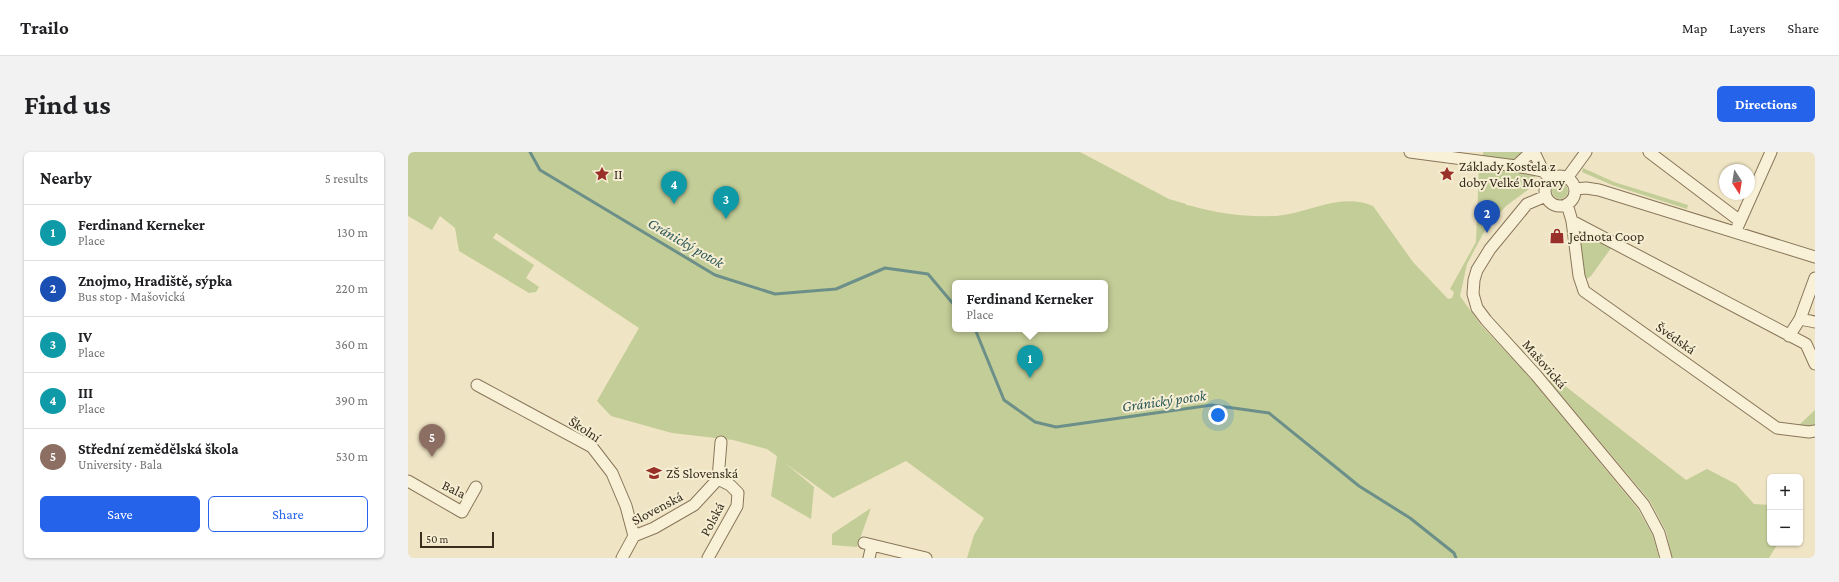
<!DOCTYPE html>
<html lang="en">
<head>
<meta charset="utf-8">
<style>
	body { margin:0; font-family:"Crimson Pro",serif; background:#f2f2f2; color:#202124 }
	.controls { position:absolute; right:12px; bottom:12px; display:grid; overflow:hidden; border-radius:6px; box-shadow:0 1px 3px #0004 }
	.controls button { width:36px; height:36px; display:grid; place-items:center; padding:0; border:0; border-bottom:1px solid #e0e0e0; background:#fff; color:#202124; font:20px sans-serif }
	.compass { position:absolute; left:1311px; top:12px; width:36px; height:36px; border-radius:50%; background:#fff; box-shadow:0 1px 3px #0004; rotate:168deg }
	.scale { position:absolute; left:12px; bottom:10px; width:74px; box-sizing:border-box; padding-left:4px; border:2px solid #392d1e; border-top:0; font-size:11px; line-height:14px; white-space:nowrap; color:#392d1e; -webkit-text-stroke:3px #f6eed3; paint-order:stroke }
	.you { position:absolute; left:810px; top:263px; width:14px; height:14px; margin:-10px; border:3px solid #fff; border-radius:50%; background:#1a73e8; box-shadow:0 0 0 6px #1a73e833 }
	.badge { display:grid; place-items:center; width:26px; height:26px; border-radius:50%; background:#2563eb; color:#fff; font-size:13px; font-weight:700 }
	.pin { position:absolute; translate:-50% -33px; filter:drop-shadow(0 1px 2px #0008) }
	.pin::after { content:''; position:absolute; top:21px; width:14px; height:12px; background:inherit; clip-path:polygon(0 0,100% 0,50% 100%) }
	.popup { position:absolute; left:544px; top:128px; width:156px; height:52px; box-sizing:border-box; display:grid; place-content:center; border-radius:6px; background:#fff; filter:drop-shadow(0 1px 3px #0005); font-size:13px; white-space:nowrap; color:#757577 }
	.popup b { font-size:15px; color:#202124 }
	.popup::after { content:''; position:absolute; left:50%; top:100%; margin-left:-8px; border:8px solid transparent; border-top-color:#fff }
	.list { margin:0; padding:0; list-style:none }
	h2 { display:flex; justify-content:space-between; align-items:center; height:52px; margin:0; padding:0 16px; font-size:17px }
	h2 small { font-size:13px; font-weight:400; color:#757577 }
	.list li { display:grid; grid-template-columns:26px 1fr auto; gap:12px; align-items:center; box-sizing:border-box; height:56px; padding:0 16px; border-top:1px solid #e0e0e0 }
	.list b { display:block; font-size:15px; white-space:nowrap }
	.list p { margin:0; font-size:13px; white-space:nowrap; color:#757577 }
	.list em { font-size:13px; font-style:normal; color:#757577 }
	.actions { display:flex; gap:8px; padding:12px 16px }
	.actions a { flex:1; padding:9px 0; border:1px solid #2563eb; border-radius:6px; text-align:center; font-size:14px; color:#2563eb }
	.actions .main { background:#2563eb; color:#fff }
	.map { position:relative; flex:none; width:1407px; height:406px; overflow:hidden; border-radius:6px }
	header { display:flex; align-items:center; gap:24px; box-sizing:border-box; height:56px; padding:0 20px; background:#fff; border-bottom:1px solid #e0e0e0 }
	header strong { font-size:19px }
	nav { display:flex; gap:22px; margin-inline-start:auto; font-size:14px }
	.intro { display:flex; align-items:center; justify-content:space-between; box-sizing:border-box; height:96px; padding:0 24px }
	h1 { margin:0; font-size:28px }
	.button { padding:10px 18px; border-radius:6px; background:#2563eb; color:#fff; font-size:14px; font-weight:700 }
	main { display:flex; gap:24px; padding:0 24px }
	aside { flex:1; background:#fff; border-radius:6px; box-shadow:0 1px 3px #0004 }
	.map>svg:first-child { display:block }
	.green { fill:#c3cd97; fill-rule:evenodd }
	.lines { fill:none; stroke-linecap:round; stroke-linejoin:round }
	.stream { stroke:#6c9089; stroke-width:3 }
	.minor-casing { stroke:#89765a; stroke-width:13 }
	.minor { stroke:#f9f1d7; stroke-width:11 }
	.labels { text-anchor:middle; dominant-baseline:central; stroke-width:4; stroke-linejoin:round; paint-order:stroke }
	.poi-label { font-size:14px; fill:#392d1e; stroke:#f6eed3; text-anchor:start }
	.street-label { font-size:14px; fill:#392d1e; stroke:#f6eed3 }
	.water-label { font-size:15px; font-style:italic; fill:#2d5959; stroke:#f6eed3 }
</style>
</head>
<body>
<header>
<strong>Trailo</strong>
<nav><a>Map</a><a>Layers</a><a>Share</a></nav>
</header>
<div class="intro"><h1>Find us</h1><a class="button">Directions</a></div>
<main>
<aside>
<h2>Nearby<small>5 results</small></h2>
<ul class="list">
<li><span class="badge" style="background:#0f9aa8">1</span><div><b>Ferdinand Kerneker</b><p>Place</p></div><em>130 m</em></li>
<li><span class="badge" style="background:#1a4fb4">2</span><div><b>Znojmo, Hradiště, sýpka</b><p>Bus stop · Mašovická</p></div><em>220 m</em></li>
<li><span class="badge" style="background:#0f9aa8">3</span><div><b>IV</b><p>Place</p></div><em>360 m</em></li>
<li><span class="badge" style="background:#0f9aa8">4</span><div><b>III</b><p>Place</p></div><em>390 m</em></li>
<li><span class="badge" style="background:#8d6e63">5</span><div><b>Střední zemědělská škola</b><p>University · Bala</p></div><em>530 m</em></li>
</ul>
<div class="actions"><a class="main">Save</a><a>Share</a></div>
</aside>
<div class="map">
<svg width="1407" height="406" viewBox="0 0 1407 406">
	<rect width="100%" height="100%" fill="#efe4c4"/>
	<path class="green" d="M0,0H672L761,47L778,52L779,54L780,53C811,62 836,65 868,64C900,62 931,40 965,54L1005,110L1040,147L1044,146L1046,140L1042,137L1068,90L1071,16L1127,21V30L1125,34L1098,54L1076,80L1059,112L1052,144L1072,172L1123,227L1230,357L1245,384L1251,406H559L566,383L576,366L498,309L425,346L377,311L406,335L403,367L363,344L369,304L359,297L325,288L264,281L203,264L189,249L231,176L88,81L85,86L126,113L118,126L131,135L128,140L121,141L51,99L47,76L32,64L24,78L0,64ZM547,131H697V177H547Z
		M1075,0H1114V4L1103,10L1075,5Z
		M1175,16L1206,30L1280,53L1279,57L1204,33L1174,20Z
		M1144 39a8 8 0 1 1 16 0a8 8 0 1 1-16 0Z
		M1176,78L1206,92L1183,124L1177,128L1171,84Z
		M1143,223L1278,328L1299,317L1328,332L1346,352L1362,353V391H1370L1361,406H1264L1258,379L1242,349L1141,229Z
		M1407,258V274L1402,276L1390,274Z
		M463,356L449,395L424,393V382Z"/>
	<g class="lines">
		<path class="stream" d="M122,0L132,18L307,123L367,142L428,137L477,116L520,122L547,154
			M567,177L596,248L627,270L648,275L804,253L861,261L951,334L1002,366L1046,401L1048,406"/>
		<g class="minor-casing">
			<path id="minor" d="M1002,0L1108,14L1123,0
				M1126,0L1135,19L1143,28
				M1241,0L1332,69
				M1108,14L1135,19
				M1137 39a15 15 0 1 1 30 0a15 15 0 1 1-30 0Z
				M1159,26L1178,0
				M1167,37L1178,36L1191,38L1407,105
				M1138,44L1119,52L1082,97L1069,118L1066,128L1065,142L1069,156L1078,168L1128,223L1236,353L1251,381L1258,406
				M1159,52L1164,69L1398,192L1407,212
				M1164,69L1171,124L1176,139L1369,276L1401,280L1407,279
				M1329,76L1363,0
				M1392,167L1407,170
				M1381,184L1392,167L1407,126
				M69,233L184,295L204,321L218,354L226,384
				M0,329L54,360L68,335
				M456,391L518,406
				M214,406L226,384L246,376L286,353L310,327L313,290
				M300,406L329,354L330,341L322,333L310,327
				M461,406L464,393"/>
		</g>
		<use href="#minor" class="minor"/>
	</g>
	<defs>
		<g id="sight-bare" transform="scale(1.2)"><path d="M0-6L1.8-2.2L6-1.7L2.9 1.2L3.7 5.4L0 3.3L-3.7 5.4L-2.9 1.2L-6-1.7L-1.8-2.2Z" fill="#992f29" stroke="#f6eed3" stroke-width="2.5" paint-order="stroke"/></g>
		<g id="shop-bare" transform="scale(1.2)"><path d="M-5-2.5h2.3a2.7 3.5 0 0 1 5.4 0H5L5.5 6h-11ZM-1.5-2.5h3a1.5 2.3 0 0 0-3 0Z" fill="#992f29" stroke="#f6eed3" stroke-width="2.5" paint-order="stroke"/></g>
		<g id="school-bare" transform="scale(1.2)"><path d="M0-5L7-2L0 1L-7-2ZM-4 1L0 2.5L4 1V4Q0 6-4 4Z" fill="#992f29" stroke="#f6eed3" stroke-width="2.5" paint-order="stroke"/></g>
	</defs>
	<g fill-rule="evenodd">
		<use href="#sight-bare" x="194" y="22"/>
		<use href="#sight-bare" x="1039" y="22"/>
		<use href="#shop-bare" x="1149" y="84"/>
		<use href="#school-bare" x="246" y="321"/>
	</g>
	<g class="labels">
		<g class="poi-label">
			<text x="1051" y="14">Základy Kostela z<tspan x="1051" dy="16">doby Velké Moravy</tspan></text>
			<text x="206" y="22">II</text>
			<text x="1161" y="84">Jednota Coop</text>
			<text x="258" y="321">ZŠ Slovenská</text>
		</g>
		<g class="street-label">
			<text transform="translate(1268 186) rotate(35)">Švédská</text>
			<text transform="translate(1137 212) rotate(49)">Mašovická</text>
			<text transform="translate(177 277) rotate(33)">Školní</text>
			<text transform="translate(46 337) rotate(26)">Bala</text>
			<text transform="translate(249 356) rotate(-28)">Slovenská</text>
			<text transform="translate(304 367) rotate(-62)">Polská</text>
		</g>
		<g class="water-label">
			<text transform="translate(278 91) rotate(30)">Gránický potok</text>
			<text transform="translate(756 249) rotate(-8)">Gránický potok</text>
		</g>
	</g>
</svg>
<div class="controls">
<button>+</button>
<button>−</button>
</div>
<svg class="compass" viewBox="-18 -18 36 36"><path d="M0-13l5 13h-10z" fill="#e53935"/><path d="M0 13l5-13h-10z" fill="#757577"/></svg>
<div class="scale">50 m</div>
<div class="you"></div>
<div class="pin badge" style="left:622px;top:226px;background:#0f9aa8">1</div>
<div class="popup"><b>Ferdinand Kerneker</b>Place</div>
<div class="pin badge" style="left:1079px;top:81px;background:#1a4fb4">2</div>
<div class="pin badge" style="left:318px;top:67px;background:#0f9aa8">3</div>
<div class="pin badge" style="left:266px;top:52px;background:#0f9aa8">4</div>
<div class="pin badge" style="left:24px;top:305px;background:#8d6e63">5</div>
</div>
</main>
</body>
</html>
